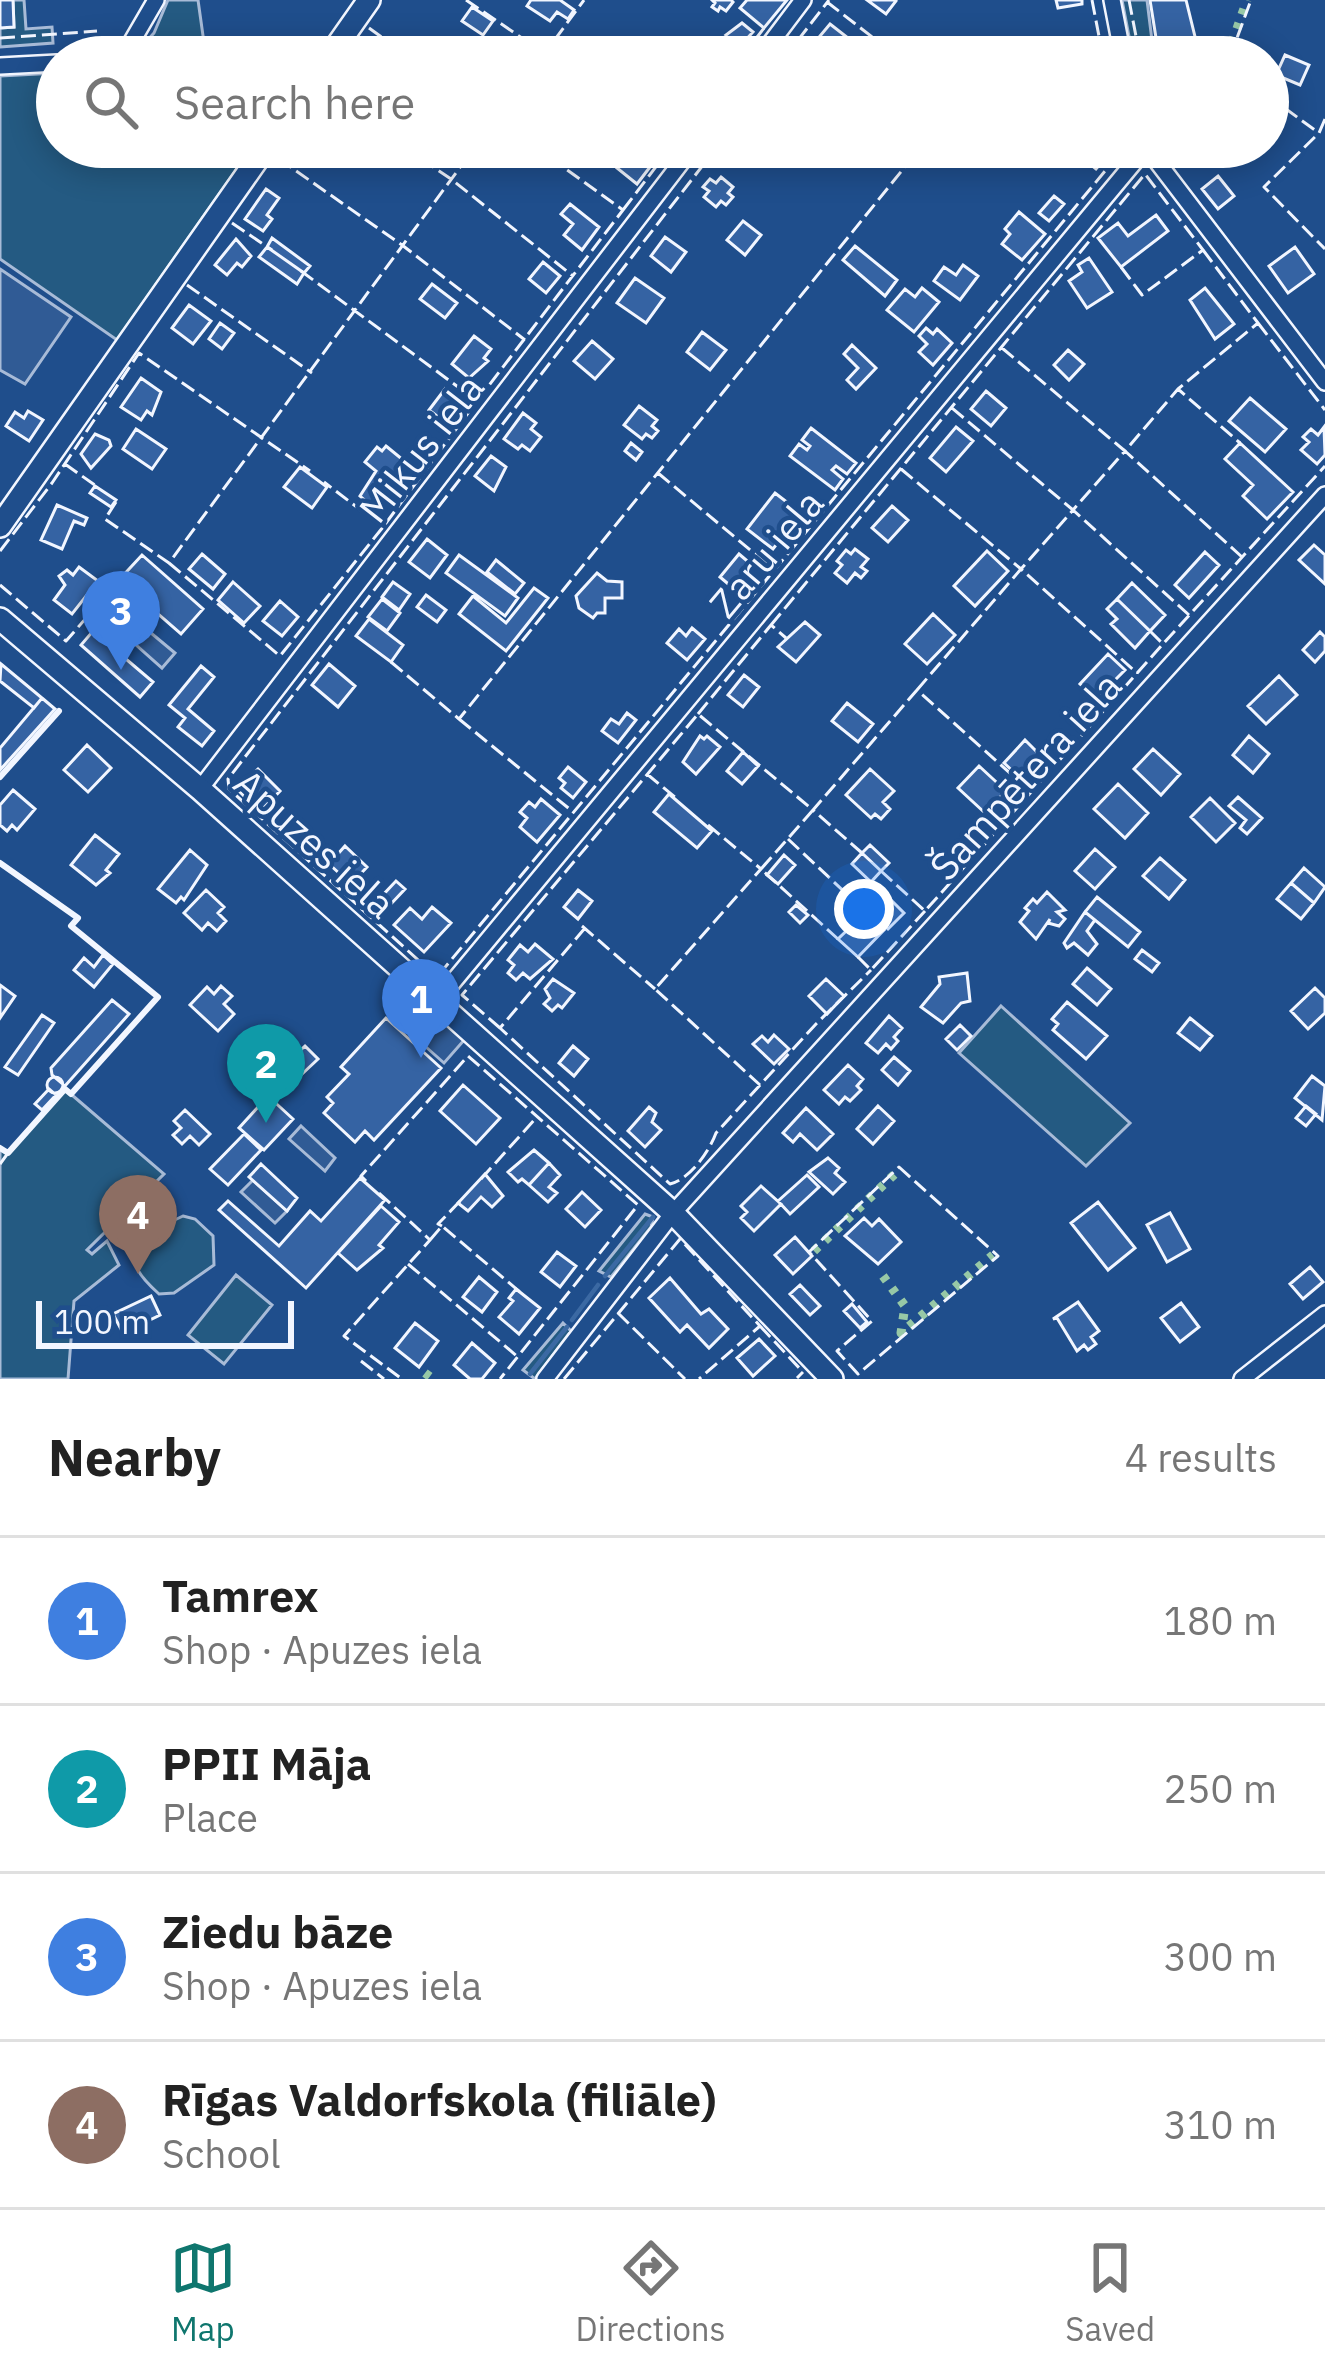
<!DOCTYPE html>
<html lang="en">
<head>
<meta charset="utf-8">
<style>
	body { margin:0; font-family:"IBM Plex Sans",sans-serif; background:#f6f6f6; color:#222 }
	.scale { position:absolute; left:36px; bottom:30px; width:258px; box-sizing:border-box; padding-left:12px; border:6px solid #f2f6ff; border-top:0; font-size:33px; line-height:42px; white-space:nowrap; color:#f2f6ff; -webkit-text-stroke:9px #1f4e8c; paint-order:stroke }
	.you { position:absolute; left:864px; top:909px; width:42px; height:42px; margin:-30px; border:9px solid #fff; border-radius:50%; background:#1a73e8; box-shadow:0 0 0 18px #1a73e833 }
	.badge { display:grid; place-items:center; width:78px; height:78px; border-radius:50%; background:#0f766e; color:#fff; font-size:39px; font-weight:700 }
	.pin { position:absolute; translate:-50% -99px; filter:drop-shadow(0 3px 6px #0008) }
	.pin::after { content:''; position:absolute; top:63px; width:42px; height:36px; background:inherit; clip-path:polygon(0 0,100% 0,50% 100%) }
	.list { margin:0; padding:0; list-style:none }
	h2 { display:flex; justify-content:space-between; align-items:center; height:156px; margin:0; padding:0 48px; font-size:51px }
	h2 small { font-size:39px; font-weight:400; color:#767676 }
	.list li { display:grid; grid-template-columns:78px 1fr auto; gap:36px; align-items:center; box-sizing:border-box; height:168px; padding:0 48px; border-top:3px solid #e0e0e0 }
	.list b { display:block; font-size:45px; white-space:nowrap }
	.list p { margin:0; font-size:39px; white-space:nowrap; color:#767676 }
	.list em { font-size:39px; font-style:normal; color:#767676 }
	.icon { flex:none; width:66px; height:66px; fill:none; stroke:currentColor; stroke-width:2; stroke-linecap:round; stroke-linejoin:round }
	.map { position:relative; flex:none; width:1325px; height:1379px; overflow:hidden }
	.search { position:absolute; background:#fff; box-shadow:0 6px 30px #0003; left:36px; right:36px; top:36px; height:132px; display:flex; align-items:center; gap:30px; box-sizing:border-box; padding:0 42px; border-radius:66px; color:#767676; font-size:45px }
	.sheet { height:828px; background:#fff }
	nav { display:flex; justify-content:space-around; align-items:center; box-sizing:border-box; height:168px; border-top:3px solid #e0e0e0; background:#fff; font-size:33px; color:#767676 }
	nav a { display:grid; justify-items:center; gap:6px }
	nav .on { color:#0f766e }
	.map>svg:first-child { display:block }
	.green { fill:#245a82; stroke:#a8bbd7; stroke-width:3 }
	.parking { fill:#305b95; stroke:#a8bbd7; stroke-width:3 }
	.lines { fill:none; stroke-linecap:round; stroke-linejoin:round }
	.stream { stroke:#3b69a3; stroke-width:4.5 }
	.building { fill:#3563a3; stroke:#f2f6ff; stroke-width:3 }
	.street-casing { stroke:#f2f6ff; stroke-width:20 }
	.secondary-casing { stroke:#f2f6ff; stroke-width:26 }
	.street { stroke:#1f4e8c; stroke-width:15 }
	.secondary { stroke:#1f4e8c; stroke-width:21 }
	.hedge { stroke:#97c8a6; stroke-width:9; stroke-dasharray:6 9; stroke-linecap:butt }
	.fence { stroke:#f2f6ff; stroke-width:3; stroke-dasharray:15 6; stroke-linecap:butt }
	.wall { stroke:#f2f6ff; stroke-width:6 }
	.labels { text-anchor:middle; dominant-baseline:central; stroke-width:9; stroke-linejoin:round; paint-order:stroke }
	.street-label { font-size:39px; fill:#f2f6ff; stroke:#1f4e8c }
</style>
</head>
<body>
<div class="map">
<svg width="1325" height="1379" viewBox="0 0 1325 1379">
	<rect width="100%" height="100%" fill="#1f4e8c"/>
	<path class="green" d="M13,0H24L26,29L52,27L53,43L0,47V28L14,27Z
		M168,0H198L206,57H132L154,33Z
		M1122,0H1147L1154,57H1133Z
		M57,73V147H252L117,340L0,259V76Z
		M1001,1006L1130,1123L1086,1166L959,1053Z
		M65,1089L164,1174L87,1250L92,1254L107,1241L119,1265L74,1301L68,1379H0V1148L8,1153Z
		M645,1214L653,1217L651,1227L611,1277L599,1271Z
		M183,1216L195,1219L213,1236L214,1265L174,1293L159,1294C138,1275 130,1265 137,1238Z
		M236,1275L272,1305L224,1364L188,1335Z
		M563,1323L571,1331L535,1379L523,1370Z"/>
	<path class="parking" d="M0,269L71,317L25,384L0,370Z
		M109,598L175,653L162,668L98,611Z
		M413,992L466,1038L444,1063L391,1016Z
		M301,1126L335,1158L325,1171L289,1139Z
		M253,1180L287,1211L275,1223L241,1192Z"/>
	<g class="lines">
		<path class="stream" d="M605,1276L653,1217
			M572,1320L598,1285
			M530,1374L567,1327"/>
	</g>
	<path class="building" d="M0,0H13L14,27L0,28Z
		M531,0H560L574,10L568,19L557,12L550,21L527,6Z
		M712,0H731L733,2L726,11L720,7L718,11L712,7L715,3Z
		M747,0H787L764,28L740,8Z
		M867,0H895L896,1L886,14Z
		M1056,0H1082V4L1058,8Z
		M1150,0H1186L1200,57H1155L1152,44H1157Z
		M472,7L493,21L483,35L462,21Z
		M742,23L753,32L740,46L726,35Z
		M830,24L848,38L841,47L851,57H834L815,42Z
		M448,41L471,57H437Z
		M1285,55L1309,65L1300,85L1276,75Z
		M633,147L663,150L637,184L617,168Z
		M1078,147H1103L1110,153L1096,169L1074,151Z
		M1218,176L1234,196L1218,209L1202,189Z
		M721,177L733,187L728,193L733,197L726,205L721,201L716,207L704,197L709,191L703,187L710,179L716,183Z
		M266,189L279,198L267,215L272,219L263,231L245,219Z
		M1054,196L1064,204L1049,221L1039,213Z
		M570,204L599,227L582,250L564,235L573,224L561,214Z
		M1019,212L1045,234L1022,260L1002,244L1010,234L1005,229Z
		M1156,215L1168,231L1121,267L1098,238L1118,223L1128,236Z
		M743,221L761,235L745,255L727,240Z
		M665,237L686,252L671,272L651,256Z
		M272,238L310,266L304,273L267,247Z
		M236,239L251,256L242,267L237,263L227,275L215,265Z
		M855,246L897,280L885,296L843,260Z
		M267,247L304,273L297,284L259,257Z
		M1295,247L1314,274L1288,293L1269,266Z
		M1089,258L1112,292L1087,308L1069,281L1082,272L1078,265Z
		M543,262L560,276L546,293L529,279Z
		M963,265L978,276L960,300L934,281L944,267L956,275Z
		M635,278L664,298L646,323L617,303Z
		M432,284L457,303L445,318L420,299Z
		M922,288L939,302L914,332L887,310L905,289L915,297Z
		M1205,288L1234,324L1215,339L1190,300Z
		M189,305L211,321L193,344L172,328Z
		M220,323L234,333L222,349L209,339Z
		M926,328L933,334L937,329L952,343L933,365L919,352L927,344L919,336Z
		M702,332L726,350L710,370L687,352Z
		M474,336L491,349L484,358L488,361L469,378L452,364Z
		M592,341L613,359L595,379L574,361Z
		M852,345L876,368L856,389L847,380L858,368L844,354Z
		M1068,350L1084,364L1069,380L1054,365Z
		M141,378L161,392L152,415L147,411L141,420L121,407Z
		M445,389L462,403L446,423L429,410Z
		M986,391L1006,408L991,426L971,409Z
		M1250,398L1286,429L1265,452L1229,421Z
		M639,406L657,420L652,426L658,431L652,438L646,434L642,439L624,425Z
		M28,411L43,420L29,441L6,426L15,412L24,418Z
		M523,413L536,423L531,429L541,437L530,451L522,445L518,449L504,439Z
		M956,427L973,441L946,472L930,458Z
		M1324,427L1325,455L1317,464L1301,450L1309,442L1303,437L1311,429L1318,435Z
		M811,428L856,463L847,474L836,466L832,470L843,479L835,490L790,456L799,444L807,450L810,446L802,440Z
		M136,429L166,449L152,469L123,449Z
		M95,434L109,440L111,446L91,468L81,454Z
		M631,443L642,452L636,460L625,451Z
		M1240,443L1293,492L1267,519L1243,496L1253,485L1225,459Z
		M386,446L408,464L394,482L400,486L378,512L360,496L376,471L365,462L377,447L382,451Z
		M491,456L506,467L494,491L475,476Z
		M300,467L327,487L312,508L284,487Z
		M95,486L116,500L111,507L90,493Z
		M775,493L801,513L773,549L747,529Z
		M57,505L87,518L84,525L74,521L62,549L41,540Z
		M892,506L908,520L888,542L872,528Z
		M427,539L447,555L430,578L409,562Z
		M1314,545L1325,555V584L1299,560Z
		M855,549L868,559L861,567L867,571L861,578L855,573L847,583L835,573L842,565L837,561L846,550L851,554Z
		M987,551L1008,571L975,606L954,586Z
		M1205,552L1219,565L1189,598L1175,585Z
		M202,554L225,574L213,589L189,569Z
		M739,554L752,565L733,588L720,577Z
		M142,555L203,609L181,634L119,580Z
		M459,555L518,598L505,616L446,573Z
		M496,560L524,583L515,594L487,572Z
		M79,567L98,581L72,614L54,600L65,585L59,576L67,570L73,575Z
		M597,573L607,581L622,582V598H605V613H597L593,618L579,608L576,596Z
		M233,582L260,606L244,623L218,600Z
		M393,582L410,594L399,610L382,597Z
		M1132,583L1165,615L1150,631L1117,599Z
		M534,588L548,598L506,651L459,614L473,596L506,623Z
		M426,595L446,610L437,622L417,607Z
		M382,599L400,613L387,631L368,617Z
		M1117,599L1150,631L1135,648L1111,624L1117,619L1107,609Z
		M280,601L298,617L282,636L263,621Z
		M933,614L955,635L927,664L905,644Z
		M369,619L403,645L391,662L356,636Z
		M805,622L820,635L796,662L778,647Z
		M692,628L705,639L687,660L667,643L679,629L686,636Z
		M93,631L153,682L140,697L81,645Z
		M1320,632L1325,637V651L1315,662L1303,650Z
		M1108,654L1125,670L1096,699L1080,684Z
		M1,664L42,698L34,708L0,681Z
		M329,664L355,686L338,707L312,685Z
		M201,666L214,677L188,709L214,731L202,746L178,727L185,718L169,705Z
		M744,675L759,687L743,707L728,695Z
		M1279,676L1297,695L1266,724L1248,706Z
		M42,698L55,709L0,770V748Z
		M847,703L873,724L858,742L832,721Z
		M627,713L636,720L618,743L602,731L611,719L619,724Z
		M700,736L704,739L707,736L720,747L696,774L683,762Z
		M1249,736L1269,754L1253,773L1233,755Z
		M1025,740L1040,755L1019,777L1004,763Z
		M87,745L111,768L88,792L64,770Z
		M1153,749L1180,774L1161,795L1134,769Z
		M743,752L758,766L742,784L727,771Z
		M979,766L1006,791L985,813L958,788Z
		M568,767L586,782L573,798L561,788L565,783L559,778Z
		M258,769L280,791L260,812L237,789Z
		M870,769L894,791L883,802L890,809L881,819L875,814L871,818L846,795Z
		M1118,784L1148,813L1125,838L1094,809Z
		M13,790L35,809L17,830L12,825L7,831L0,825V805Z
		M669,794L712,831L697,848L654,812Z
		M1238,797L1262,818L1247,834L1240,828L1246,820L1229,806Z
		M1210,798L1235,823L1216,842L1191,817Z
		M541,799L560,815L537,842L520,827L527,818L520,812L529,802L535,807Z
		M95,835L119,854L106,870L110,873L96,885L71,865Z
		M870,845L889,863L881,871L862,853Z
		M345,846L367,867L351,884L329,864Z
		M1095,849L1115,867L1095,889L1075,871Z
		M190,850L207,865L184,900L181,897L176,903L158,889Z
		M862,853L881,871L871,882L852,864Z
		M784,855L795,865L778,884L767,875Z
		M1160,858L1185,880L1169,899L1143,876Z
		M1304,868L1325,887L1314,903L1291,883Z
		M396,881L405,889L390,905L381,897Z
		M1291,883L1314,903L1301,919L1277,899Z
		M206,890L224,907L218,913L226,921L217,931L208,923L202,930L184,913Z
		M578,890L592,901L578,919L564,907Z
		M1047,892L1065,910L1057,912L1065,919L1059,926L1048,923L1050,919L1036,939L1020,922L1029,911L1025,908L1033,899L1037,903Z
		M1097,897L1140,932L1128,947L1085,912Z
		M890,899L904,913L888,929L874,916Z
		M796,905L808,915L800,923L789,912Z
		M432,907L451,923L424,952L394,925L410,908L422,919Z
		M866,912L884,930L858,957L838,939Z
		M1085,912L1095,920L1087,931L1097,944L1088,955L1074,943L1067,948L1064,943Z
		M535,944L553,959L530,979L523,973L516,980L508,973L514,965L508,960L520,945L528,952Z
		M1142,950L1159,963L1152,972L1135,959Z
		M103,955L113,964L94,987L74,970L84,958L94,967Z
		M1087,968L1111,989L1097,1005L1073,984Z
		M967,973L970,1001L961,1003L943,1023L921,1007L940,984L939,977Z
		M553,979L574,993L562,1008L558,1005L552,1011L544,1004L550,998L545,989Z
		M826,979L844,996L827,1014L809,996Z
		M0,985L15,996L0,1018Z
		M221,986L232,996L224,1004L234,1014L218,1031L190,1005L207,987L214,994Z
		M1315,988L1325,998V1013L1308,1029L1291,1011Z
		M112,1000L129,1014L65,1086L52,1075L51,1068Z
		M1067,1002L1107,1036L1086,1059L1053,1030L1058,1024L1052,1019Z
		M42,1015L54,1023L18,1075L5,1067Z
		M889,1016L902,1028L894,1037L898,1041L891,1049L886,1044L878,1053L866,1043Z
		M386,1018L441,1068L374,1140L365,1131L355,1142L324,1113L333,1103L327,1097L349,1074L341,1067Z
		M1190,1018L1212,1036L1200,1050L1178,1033Z
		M960,1025L971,1036L957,1050L946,1039Z
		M774,1035L789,1049L774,1064L753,1044L762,1036L768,1042Z
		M305,1046L318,1059L301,1075L288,1062Z
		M573,1046L588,1059L574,1076L559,1063Z
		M894,1057L910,1071L898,1085L882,1070Z
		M848,1065L863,1079L857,1086L861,1090L850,1101L845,1097L839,1104L824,1090Z
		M1312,1076L1325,1086L1322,1120L1295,1098Z
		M47 1085a8 8 0 1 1 16 0a8 8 0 1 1-16 0Z
		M463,1085L500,1118L476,1144L440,1111Z
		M49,1089L56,1095L42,1110L35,1104Z
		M268,1096L293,1119L264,1150L239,1128Z
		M878,1106L894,1121L873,1144L857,1129Z
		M1306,1106L1316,1114L1306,1126L1296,1118Z
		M649,1107L656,1113L652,1122L661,1130L645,1147L628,1131Z
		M806,1108L833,1134L817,1150L800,1134L793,1142L783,1133Z
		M185,1110L210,1134L199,1145L190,1136L182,1144L173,1135L181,1128L174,1121Z
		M244,1134L261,1150L228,1185L210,1169Z
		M534,1150L549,1163L529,1185L522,1179L518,1182L508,1172Z
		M828,1158L839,1168L835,1173L845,1182L833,1194L809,1172Z
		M549,1163L560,1175L549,1187L557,1193L548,1202L529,1185Z
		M261,1164L297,1198L287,1211L249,1177Z
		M485,1174L503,1196L492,1207L481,1197L468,1211L458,1203Z
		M807,1175L819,1187L790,1214L778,1201Z
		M360,1178L385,1200L306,1288L219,1210L228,1201L279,1246L310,1211L321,1221Z
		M761,1186L781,1204L754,1231L741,1218L747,1212L741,1206Z
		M582,1192L601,1210L585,1227L566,1209Z
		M1098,1202L1135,1248L1108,1270L1071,1223Z
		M381,1206L399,1222L379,1245L383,1248L357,1270L338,1253Z
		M1170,1213L1190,1249L1167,1262L1147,1225Z
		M864,1218L872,1226L879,1219L901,1242L878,1264L845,1236Z
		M795,1237L812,1256L793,1274L775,1255Z
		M557,1252L576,1266L560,1287L541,1272Z
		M1310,1267L1323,1282L1303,1299L1290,1284Z
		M479,1277L497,1292L482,1312L463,1297Z
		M670,1278L701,1314L709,1309L728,1329L709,1348L687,1325L680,1332L649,1298Z
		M800,1285L820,1306L810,1315L790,1294Z
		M516,1289L540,1308L519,1334L499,1317L513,1301L509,1298Z
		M151,1296L160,1315L123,1333L113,1314Z
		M1078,1302L1099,1331L1091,1337L1096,1344L1088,1350L1084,1345L1077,1351L1057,1318L1053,1319Z
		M1181,1303L1199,1327L1180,1342L1161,1318Z
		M852,1304L867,1322L860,1328L844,1311Z
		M415,1323L438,1341L419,1367L395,1348Z
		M759,1339L775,1356L753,1376L737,1358Z
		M472,1343L495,1363L482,1379H470L454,1365Z"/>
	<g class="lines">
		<g class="street-casing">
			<path id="street" d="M1112,0L1123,57
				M108,57L131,43L156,0
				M760,57L803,0
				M0,66L57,63
				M1146,147L1325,382
				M200,789L693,147
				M438,1000L1146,148
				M545,1379L673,1213L1325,495
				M1242,1379L1325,1314"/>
		</g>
		<g class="secondary-casing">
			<path id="secondary" d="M329,57L369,0
				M0,526L266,147
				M0,619L200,789L673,1213L832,1379"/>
		</g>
		<use href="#street" class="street"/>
		<use href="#secondary" class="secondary"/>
		<path class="hedge" d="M1227,57L1247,0
			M814,1251L899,1170
			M883,1276L905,1306L901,1333L993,1255
			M425,1373L433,1379"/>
		<path class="fence" d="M466,0L550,57
			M1092,0L1103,57
			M1129,0L1140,57
			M827,2L898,57
			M369,28L409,57
			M0,38L97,31
			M542,57L584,0
			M742,57L764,28
			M785,57L829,0
			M1230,57L1251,0
			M1268,96L1319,133
			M1325,119L1319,133L1264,187L1325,249
			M404,147L451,179L573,276
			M717,147L228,779L229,789L437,977L1120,153V147
			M279,159L402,245L525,340
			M623,210L671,147
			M232,223L272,250
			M1203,250L1258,323L1178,389L1240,443
			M301,271L477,401L383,527L324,482
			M187,285L312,373
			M1258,323L1325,410
			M1002,348L1125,451L1178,389
			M477,401L623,210L535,147
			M65,464L99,488
			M901,469L1021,569L1073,510L952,408
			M658,473L773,569
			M116,502L105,519L169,563L475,147
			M0,551L52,483L139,353L310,471
			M169,563L280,656L383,527
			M0,585L66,641L123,576
			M1189,615L1073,510L1125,451L1242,557
			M771,625L1145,174L1203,250L1142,295L1121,267
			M1150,631L1163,644L1325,466
			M391,662L459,719L921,147
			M917,690L1021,569L1137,673
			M698,714L771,625L786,638
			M459,719L572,811
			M647,774L676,798
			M708,825L761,869L655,989L760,1085
			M788,839L866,912
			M862,853L813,810L917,690L1031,792
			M881,871L925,911L1163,644
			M582,926L655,989
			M585,928L500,1028L670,1184C690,1179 709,1152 716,1133L816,1024L871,970
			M858,957L871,970L925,911
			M500,1028L462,995L698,714L813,810L761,869L838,939
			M0,1164L8,1153
			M899,1167L998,1256L858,1374L837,1351L872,1321L809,1252Z
			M481,1179L537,1117
			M366,1181L361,1176L468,1056L638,1205L500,1379
			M379,1193L430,1240L344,1336L402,1379
			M442,1226L438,1224L464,1197
			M430,1240L442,1226L520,1292
			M408,1264L518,1357
			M618,1313L685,1379
			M760,1326L803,1372L797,1378
			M361,1361L384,1379
			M564,1379L680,1239L760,1326L699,1379"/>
		<path class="wall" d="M0,777L59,711
			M0,863L78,918L71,926L158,997L71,1094L65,1089L8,1153L0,1148"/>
	</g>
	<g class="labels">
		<g class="street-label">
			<text transform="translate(421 448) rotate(-52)">Mikus iela</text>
			<text transform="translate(766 553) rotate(-50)">Zaru iela</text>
			<text transform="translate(1025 776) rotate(-48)">Šampētera iela</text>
			<text transform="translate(315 843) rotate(42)">Apuzes iela</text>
		</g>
	</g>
</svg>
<div class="scale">100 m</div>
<div class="you"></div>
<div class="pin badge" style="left:421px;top:1058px;background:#3f7fe0">1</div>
<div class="pin badge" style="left:266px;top:1123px;background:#0f9aa8">2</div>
<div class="pin badge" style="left:121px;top:670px;background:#3f7fe0">3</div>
<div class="pin badge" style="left:138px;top:1274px;background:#8d6e63">4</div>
<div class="search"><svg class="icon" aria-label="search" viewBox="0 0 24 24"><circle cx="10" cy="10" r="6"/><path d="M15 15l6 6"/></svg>Search here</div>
</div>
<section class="sheet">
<h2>Nearby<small>4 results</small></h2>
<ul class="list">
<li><span class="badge" style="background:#3f7fe0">1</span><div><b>Tamrex</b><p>Shop · Apuzes iela</p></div><em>180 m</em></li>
<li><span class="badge" style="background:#0f9aa8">2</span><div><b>PPII Māja</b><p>Place</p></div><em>250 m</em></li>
<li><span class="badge" style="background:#3f7fe0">3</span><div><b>Ziedu bāze</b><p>Shop · Apuzes iela</p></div><em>300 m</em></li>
<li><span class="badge" style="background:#8d6e63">4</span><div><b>Rīgas Valdorfskola (filiāle)</b><p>School</p></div><em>310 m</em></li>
</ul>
</section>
<nav>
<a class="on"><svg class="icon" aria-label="map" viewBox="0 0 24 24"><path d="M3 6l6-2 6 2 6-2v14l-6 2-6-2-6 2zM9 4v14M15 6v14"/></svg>Map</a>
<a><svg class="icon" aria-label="directions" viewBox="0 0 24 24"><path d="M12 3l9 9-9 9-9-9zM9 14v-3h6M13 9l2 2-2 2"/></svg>Directions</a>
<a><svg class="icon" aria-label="saved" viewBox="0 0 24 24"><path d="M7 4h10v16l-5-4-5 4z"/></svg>Saved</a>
</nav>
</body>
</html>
